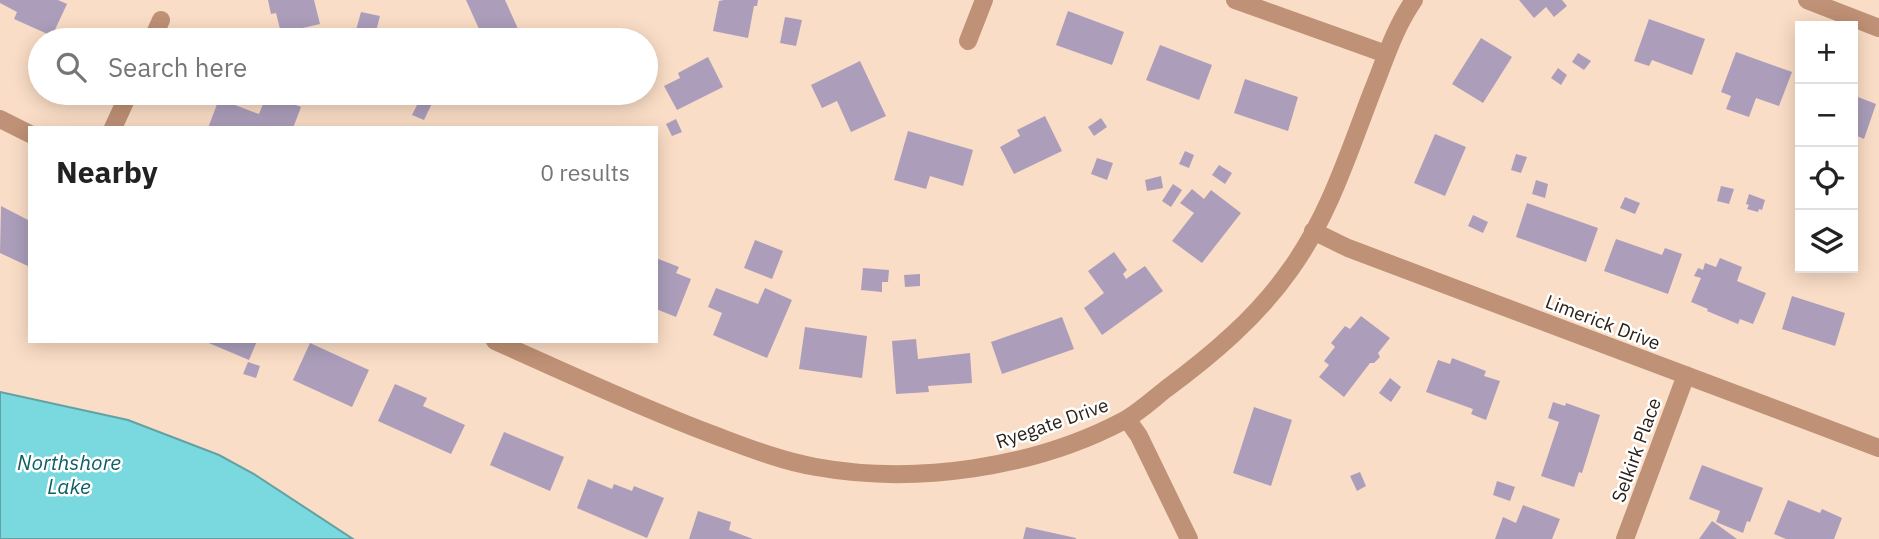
<!DOCTYPE html>
<html lang="en">
<head>
<meta charset="utf-8">
<style>
	body { margin:0; font-family:"IBM Plex Sans",sans-serif; background:#f2f2f2; color:#222 }
	.controls { position:absolute; right:21px; top:21px; display:grid; overflow:hidden; border-radius:0px; box-shadow:0 4px 18px #0003 }
	.controls button { width:63px; height:63px; display:grid; place-items:center; padding:0; border:0; border-bottom:2px solid #e0e0e0; background:#fff; color:#222; font:35px sans-serif }
	.list { margin:0; padding:0; list-style:none }
	h2 { display:flex; justify-content:space-between; align-items:center; height:91px; margin:0; padding:0 28px; font-size:30px }
	h2 small { font-size:23px; font-weight:400; color:#767676 }
	.icon { flex:none; width:38px; height:38px; fill:none; stroke:currentColor; stroke-width:2; stroke-linecap:round; stroke-linejoin:round }
	.map { position:relative; flex:none; width:1879px; height:539px; overflow:hidden }
	.search { position:absolute; background:#fff; box-shadow:0 4px 18px #0003; left:28px; top:28px; width:630px; height:77px; display:flex; align-items:center; gap:18px; box-sizing:border-box; padding:0 24px; border-radius:38px; color:#767676; font-size:26px }
	.panel { position:absolute; background:#fff; box-shadow:0 4px 18px #0003; left:28px; top:126px; width:630px; height:217px; border-radius:0px }
	.map>svg:first-child { display:block }
	.water { fill:#7ad8df; stroke:#63a1a4; stroke-width:2 }
	.building { fill:#ac9ebb }
	.lines { fill:none; stroke-linecap:round; stroke-linejoin:round }
	.minor { stroke:#bf9176; stroke-width:18 }
	.labels { text-anchor:middle; dominant-baseline:central; stroke-width:5; stroke-linejoin:round; paint-order:stroke }
	.street-label { font-size:19px; fill:#2c2219; stroke:#fff }
	.water-label { font-size:21px; font-style:italic; fill:#0d5f64; stroke:#fff }
</style>
</head>
<body>
<div class="map">
<svg width="1879" height="539" viewBox="0 0 1879 539">
	<rect width="100%" height="100%" fill="#faddc6"/>
	<path class="water" d="M0,392L128,420L219,455L254,474L353,539H0Z"/>
	<path class="building" d="M0,0H58L67,4L52,36L14,19L17,12L0,3Z
		M268,0H314L320,24L281,33L276,13L271,14Z
		M466,0H505L523,40H484Z
		M724,0H758L757,6H754L748,38L713,31L719,1Z
		M1519,0H1562L1567,6L1554,17L1546,7L1534,18Z
		M1068,11L1124,32L1112,65L1056,45Z
		M361,12L380,16L375,35L356,30Z
		M785,17L802,20L796,46L780,43Z
		M1649,19L1705,39L1692,75L1652,60L1649,66L1634,61Z
		M1481,38L1512,57L1483,103L1452,84Z
		M1160,45L1212,65L1199,100L1146,80Z
		M1736,52L1792,72L1779,106L1756,98L1749,117L1726,109L1731,96L1721,92Z
		M1578,53L1591,61L1584,70L1572,62Z
		M708,57L723,87L677,110L664,86L680,78L678,73Z
		M860,61L886,116L851,132L837,101L822,108L811,85Z
		M1558,68L1567,75L1561,85L1551,78Z
		M1245,79L1298,97L1288,131L1234,113Z
		M423,93H437L424,120L412,115Z
		M578,93H608L605,102Z
		M267,94L301,107L293,128H208L219,99L259,114Z
		M1853,95L1876,104L1864,139L1853,134Z
		M1045,116L1062,151L1014,174L1000,147L1020,136L1017,130Z
		M1101,118L1107,127L1094,136L1088,127Z
		M676,119L682,132L672,136L666,124Z
		M908,131L973,150L963,186L930,176L926,189L894,180Z
		M1435,134L1466,147L1445,196L1414,183Z
		M1185,151L1194,155L1189,168L1179,164Z
		M1516,154L1527,157L1521,173L1511,170Z
		M1097,158L1113,163L1107,180L1091,174Z
		M1219,165L1232,173L1225,184L1212,175Z
		M1161,176L1163,188L1147,191L1145,180Z
		M1536,180L1548,184L1545,198L1532,194Z
		M1173,184L1182,190L1171,207L1162,201Z
		M1721,186L1734,189L1729,204L1717,201Z
		M1192,189L1204,199L1211,190L1241,213L1202,263L1172,241L1194,213L1180,203Z
		M1749,194L1765,200L1762,210L1759,209L1758,212L1747,209L1749,205L1746,204Z
		M1625,197L1640,203L1635,214L1620,208Z
		M1527,203L1598,228L1586,262L1516,237Z
		M1,206L30,221V267L0,253Z
		M1473,215L1488,222L1483,233L1468,226Z
		M1616,239L1662,255L1665,248L1682,254L1668,294L1604,271Z
		M755,240L783,251L772,279L744,268Z
		M1114,252L1127,270L1123,274L1126,279L1145,266L1163,291L1102,335L1084,308L1104,293L1088,271Z
		M656,258L679,267L676,273L691,279L676,317L656,309Z
		M1720,258L1742,267L1737,281L1766,293L1753,324L1740,319L1738,324L1707,311L1708,309L1691,302L1701,278L1694,276L1698,268L1703,270L1705,263L1716,267Z
		M863,268L889,270L888,282H882V292L861,290Z
		M920,274V286L905,287L904,275Z
		M716,288L758,304L765,288L792,300L767,358L713,335L722,313L708,307Z
		M1792,296L1845,313L1835,346L1782,329Z
		M1361,316L1390,338L1378,353L1380,357L1374,363H1370L1344,397L1319,377L1329,365L1324,361L1335,347L1331,343L1345,326L1350,329Z
		M1062,317L1074,349L1002,374L991,342Z
		M805,327L867,336L862,378L799,369Z
		M916,339L918,359L970,353L972,383L928,386L929,392L896,394L892,341Z
		M204,341H257L249,360Z
		M310,343L369,370L352,407L293,380Z
		M1452,358L1486,371L1484,376L1500,381L1486,420L1471,414L1473,409L1426,392L1438,360L1450,364Z
		M248,362L260,366L256,378L243,374Z
		M1390,378L1401,387L1391,402L1379,393Z
		M395,384L427,398L423,406L465,425L451,454L378,421Z
		M1553,402L1565,406L1566,403L1600,415L1582,473L1579,472L1574,487L1541,476L1559,422L1548,418Z
		M1254,407L1292,420L1271,486L1233,473Z
		M504,432L564,457L550,491L490,465Z
		M1702,465L1763,488L1750,522L1747,521L1743,533L1716,522L1720,511L1689,499Z
		M1360,472L1366,486L1357,491L1350,476Z
		M588,479L612,489L614,484L632,491L634,486L664,498L647,538L577,508Z
		M1497,481L1515,487L1510,501L1493,495Z
		M1788,500L1820,513L1822,509L1842,518L1834,539H1786L1774,534Z
		M1523,505L1560,519L1552,539H1495L1503,517L1516,523Z
		M698,511L731,522L729,530L753,539H689Z
		M1712,521L1715,523L1737,539H1699Z
		M1026,527L1076,538V539H1023Z"/>
	<g class="lines">
		<path class="minor" d="M1235,0L1386,54
			M1807,0L1879,28
			M152,40L161,20
			M968,41L984,0
			M0,119L30,134
			M113,128L129,93
			M1313,231L1348,248L1879,448
			M495,341C567,373 639,407 714,435C746,447 781,461 816,467C915,485 1034,468 1123,421C1138,413 1152,400 1166,389C1212,355 1257,317 1290,270C1328,218 1349,152 1372,92C1385,60 1394,29 1414,0
			M1127,419L1139,436L1189,539
			M1625,539L1686,375"/>
	</g>
	<g class="labels">
		<g class="street-label">
			<text transform="translate(1603 322) rotate(21)">Limerick Drive</text>
			<text transform="translate(1052 423) rotate(-19)">Ryegate Drive</text>
			<text transform="translate(1636 450) rotate(-70)">Selkirk Place</text>
		</g>
		<g class="water-label">
			<text x="69" y="462">Northshore<tspan x="69" dy="24">Lake</tspan></text>
		</g>
	</g>
</svg>
<div class="controls">
<button>+</button>
<button>−</button>
<button><svg class="icon" aria-label="locate" viewBox="0 0 24 24"><circle cx="12" cy="12" r="6"/><path d="M12 2v4M12 18v4M2 12h4M18 12h4"/></svg></button>
<button><svg class="icon" aria-label="layers" viewBox="0 0 24 24"><path d="M12 4l9 5-9 5-9-5zM3 14l9 5 9-5"/></svg></button>
</div>
<div class="search"><svg class="icon" aria-label="search" viewBox="0 0 24 24"><circle cx="10" cy="10" r="6"/><path d="M15 15l6 6"/></svg>Search here</div>
<section class="panel">
<h2>Nearby<small>0 results</small></h2>
<ul class="list">
</ul>
</section>
</div>
</body>
</html>
